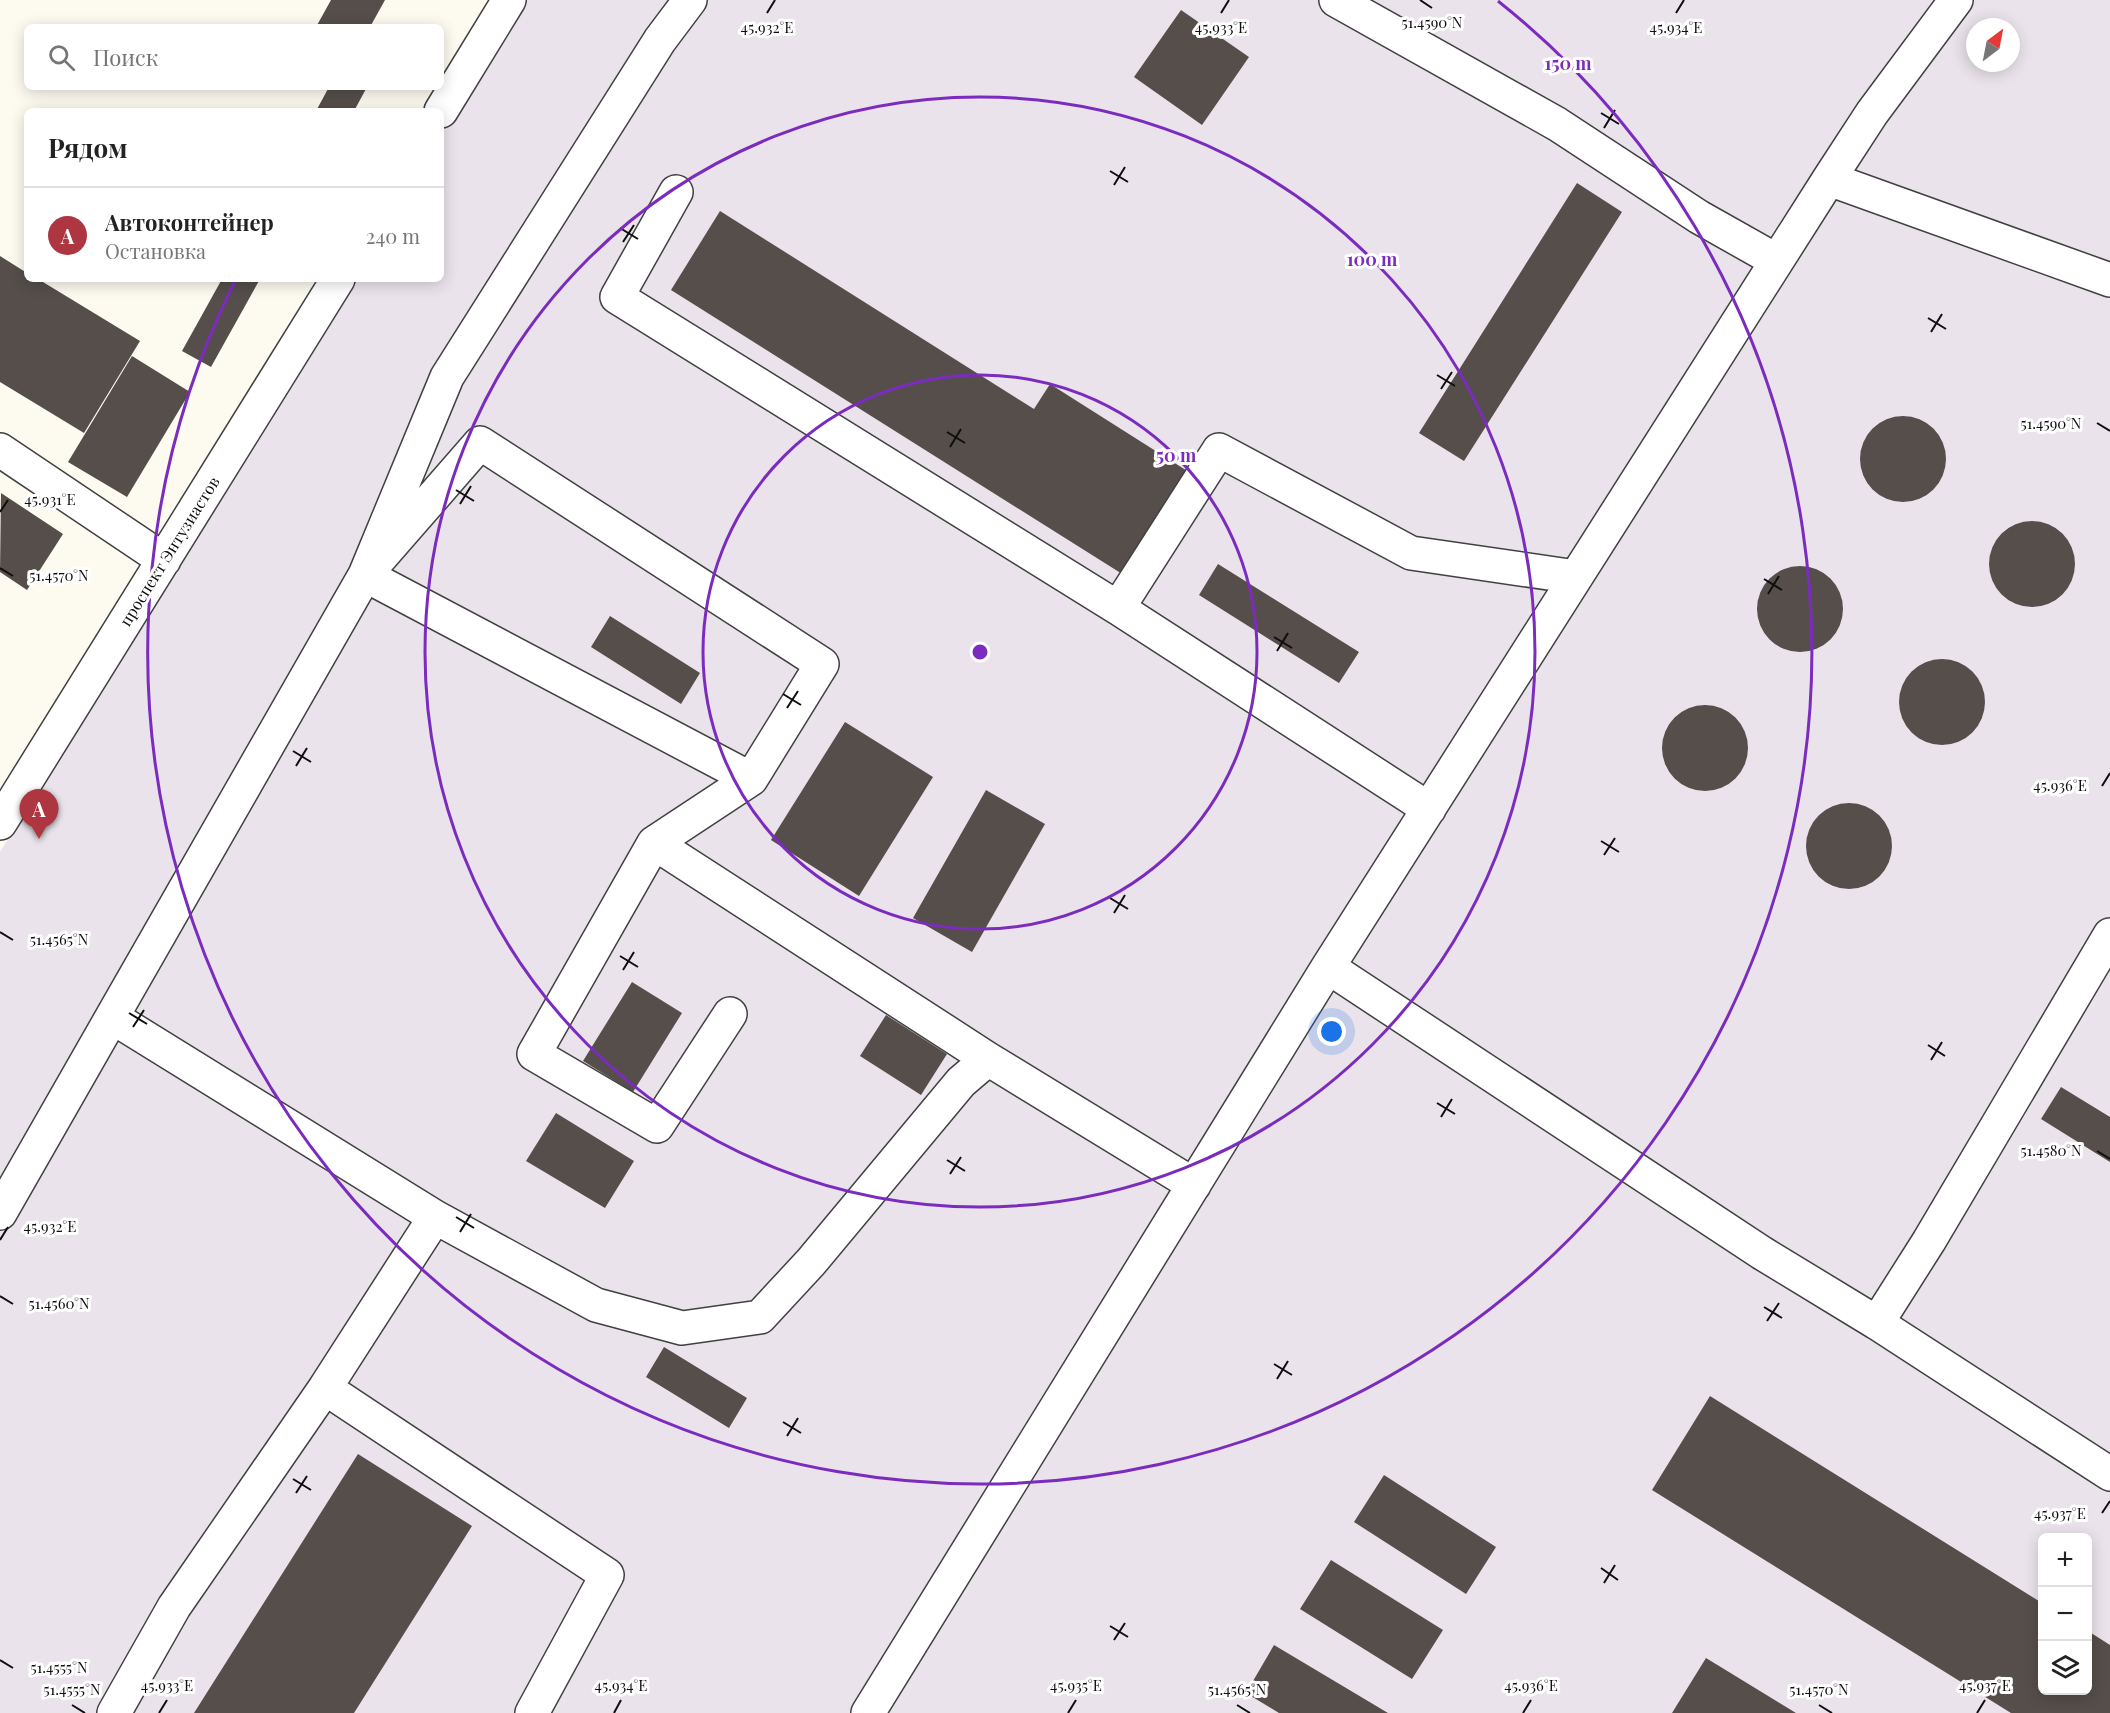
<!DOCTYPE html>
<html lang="ru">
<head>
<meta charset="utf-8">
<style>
	body { margin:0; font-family:"Playfair Display",serif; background:#f6f6f6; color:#222 }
	.controls { position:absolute; right:18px; bottom:18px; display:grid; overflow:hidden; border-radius:9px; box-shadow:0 3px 15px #0003 }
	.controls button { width:54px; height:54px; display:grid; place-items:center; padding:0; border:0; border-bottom:2px solid #e0e0e0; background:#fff; color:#222; font:30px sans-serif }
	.compass { position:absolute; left:1966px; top:18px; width:54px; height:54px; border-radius:50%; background:#fff; box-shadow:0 3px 15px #0003; rotate:32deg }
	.you { position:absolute; left:1332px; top:1032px; width:21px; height:21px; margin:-15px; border:4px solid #fff; border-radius:50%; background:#1a73e8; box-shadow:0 0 0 9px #1a73e833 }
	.badge { display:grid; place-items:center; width:39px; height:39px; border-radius:50%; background:#ad3641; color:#fff; font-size:20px; font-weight:700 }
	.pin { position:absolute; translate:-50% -50px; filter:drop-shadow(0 2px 3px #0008) }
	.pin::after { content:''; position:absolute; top:32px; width:21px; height:18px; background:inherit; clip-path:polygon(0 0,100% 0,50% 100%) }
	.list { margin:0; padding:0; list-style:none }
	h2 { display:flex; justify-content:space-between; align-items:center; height:78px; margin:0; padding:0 24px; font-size:26px }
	h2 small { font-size:20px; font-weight:400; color:#767676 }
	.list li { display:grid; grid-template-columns:39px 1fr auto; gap:18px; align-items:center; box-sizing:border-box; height:96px; padding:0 24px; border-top:2px solid #e0e0e0 }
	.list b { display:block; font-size:22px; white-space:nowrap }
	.list p { margin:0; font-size:20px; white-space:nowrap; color:#767676 }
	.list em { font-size:20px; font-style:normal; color:#767676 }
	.icon { flex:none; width:33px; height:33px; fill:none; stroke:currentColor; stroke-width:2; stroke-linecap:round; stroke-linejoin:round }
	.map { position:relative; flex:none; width:2110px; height:1713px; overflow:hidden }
	.search { position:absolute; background:#fff; box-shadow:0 3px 15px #0003; left:24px; top:24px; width:420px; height:66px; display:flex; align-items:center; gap:15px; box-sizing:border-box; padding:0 21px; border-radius:9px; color:#767676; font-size:22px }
	.panel { position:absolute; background:#fff; box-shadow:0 3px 15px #0003; left:24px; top:108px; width:420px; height:174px; border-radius:9px }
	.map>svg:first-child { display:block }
	.industrial { fill:#eae3eb; fill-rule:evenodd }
	.building { fill:#554e4b }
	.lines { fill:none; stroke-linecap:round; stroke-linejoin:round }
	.minor-casing { stroke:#414141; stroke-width:36 }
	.minor { stroke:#fff; stroke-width:33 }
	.ticks { fill:none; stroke:#0e0e0e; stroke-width:2 }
	.ring { fill:none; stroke:#7b2cbf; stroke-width:3 }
	.labels { text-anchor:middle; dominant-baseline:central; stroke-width:6; stroke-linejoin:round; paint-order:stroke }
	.street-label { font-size:16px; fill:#0e0e0e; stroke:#fff }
	.ticks-label { font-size:15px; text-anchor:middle; fill:#0e0e0e; stroke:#fff; stroke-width:6; stroke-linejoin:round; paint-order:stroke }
	.centre { fill:#7b2cbf; stroke:#fff; stroke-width:3 }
	.ring-label { font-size:18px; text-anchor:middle; font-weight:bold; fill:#7b2cbf; stroke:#fff; stroke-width:6; stroke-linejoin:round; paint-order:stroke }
</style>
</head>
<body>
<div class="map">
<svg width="2110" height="1713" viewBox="0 0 2110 1713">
	<rect width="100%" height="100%" fill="#fdfaf0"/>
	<path class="industrial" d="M525,0H2110V1713H0V852L352,279H441V136ZM1975,27H2011V63H1975ZM2042,1538H2088V1690H2042Z"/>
	<path class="building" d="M331,0H385L370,27H316Z
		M1181,10L1249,57L1202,125L1134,77Z
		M329,87H367L354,111H316Z
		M1577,183L1622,212L1464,461L1419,433Z
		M720,211L1034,409L1050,384L1192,474L1127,577L671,290Z
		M0,256L27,273V279H38L140,341L84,433L0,382Z
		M222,279H260L211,367L182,351Z
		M132,356L190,392L127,497L68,462Z
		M1860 459a43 43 0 1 1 86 0a43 43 0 1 1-86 0Z
		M1,493L63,534L27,590L0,572Z
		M1989 564a43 43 0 1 1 86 0a43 43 0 1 1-86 0Z
		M1218,564L1359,652L1339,683L1199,595Z
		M1757 609a43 43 0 1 1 86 0a43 43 0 1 1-86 0Z
		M610,616L700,673L681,704L591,647Z
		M1899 702a43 43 0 1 1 86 0a43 43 0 1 1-86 0Z
		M1662 748a43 43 0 1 1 86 0a43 43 0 1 1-86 0Z
		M845,722L933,777L859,896L771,840Z
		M986,790L1045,824L972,952L913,918Z
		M1806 846a43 43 0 1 1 86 0a43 43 0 1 1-86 0Z
		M632,982L682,1013L633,1092L583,1061Z
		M886,1015L947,1054L921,1095L860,1056Z
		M2061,1087L2110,1117V1162L2041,1119Z
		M556,1113L634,1161L605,1208L526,1161Z
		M664,1347L747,1398L729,1428L646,1377Z
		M1710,1396L2042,1603V1690H2088V1631L2110,1645V1713H2011L1652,1490Z
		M358,1454L472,1526L354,1713H194Z
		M1384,1475L1496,1547L1466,1594L1354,1522Z
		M1331,1560L1443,1630L1412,1679L1300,1609Z
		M1274,1645L1388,1713H1279L1246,1693Z
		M1706,1658L1796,1713H1672Z"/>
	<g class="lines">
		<g class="minor-casing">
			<path id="minor" d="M690,0L660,40L447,377L365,575L751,779
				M1336,0L1557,124L1699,217L1777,261
				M441,111L509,0
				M1829,179L2110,280
				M676,192L617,297L1118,608L1219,450L1411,553L1576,577
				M0,450L164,560
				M1118,608L1429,809
				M0,823L338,279
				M1328,967L1762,1253L1877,1323L2110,1474
				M730,1014L657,1126L534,1054L654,843L988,1059
				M0,1213L112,1017
				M435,1217L112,1017L365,575L480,443L822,664L751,779L654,843
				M1877,1323L1929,1241L2110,935
				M325,1388L607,1575L532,1713
				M114,1713L174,1607L325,1388L435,1217L596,1305L682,1328L760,1317L811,1262L961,1082L988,1059L1194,1185
				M868,1713L1328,967L1829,179L1872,113L1956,0"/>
		</g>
		<use href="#minor" class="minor"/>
	</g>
	<path class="ticks" d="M1420,0L1432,8M767,13L775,0M1221,13L1229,0M1676,13L1684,0M1601,113L1619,124M1604,128L1615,110M1110,171L1128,182M1114,185L1125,167M620,228L638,239M623,242L634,225M1928,318L1946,329M1931,332L1942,314M1437,375L1455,386M1441,389L1452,372M2097,423L2110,431M947,432L965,443M950,447L961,429M456,490L474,501M460,504L471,486M0,512L8,500M0,568L13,576M1764,579L1782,590M1768,594L1779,576M1274,637L1292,648M1277,651L1288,633M783,694L801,705M787,708L798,691M293,751L311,762M296,766L307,748M2102,786L2110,773M1601,841L1619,852M1604,855L1615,838M1110,898L1128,909M1114,913L1125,895M0,932L13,940M620,956L638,967M623,970L634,952M129,1013L147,1024M133,1027L144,1010M1928,1045L1945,1056M1931,1060L1942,1042M1437,1103L1455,1114M1441,1117L1452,1099M2097,1151L2110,1159M947,1160L965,1171M950,1174L961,1157M456,1217L474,1228M460,1232L471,1214M0,1240L8,1227M0,1296L13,1304M1764,1307L1782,1318M1767,1321L1779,1303M1274,1364L1292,1375M1277,1379L1288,1361M783,1422L801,1433M787,1436L798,1418M293,1479L311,1490M296,1493L307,1476M2102,1513L2110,1501M1601,1568L1618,1580M1604,1583L1615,1565M1110,1626L1128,1637M1114,1640L1125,1623M0,1660L13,1668M72,1705L85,1713M1237,1705L1250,1713M1819,1705L1832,1713M159,1713L167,1700M614,1713L621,1700M1068,1713L1076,1700M1523,1713L1531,1700M1977,1713L1985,1700"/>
	<g class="ring">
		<circle cx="980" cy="652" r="277"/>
		<circle cx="980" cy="652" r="555"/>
		<path d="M1498 1A832 832 0 1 1 235 281"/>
	</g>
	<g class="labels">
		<g class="street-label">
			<text transform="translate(169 551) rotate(-58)">проспект Энтузиастов</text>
		</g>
	</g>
	<g class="ticks-label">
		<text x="1432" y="28">51.4590°N</text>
		<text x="767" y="33">45.932°E</text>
		<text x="1221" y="33">45.933°E</text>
		<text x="1676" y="33">45.934°E</text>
		<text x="2051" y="429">51.4590°N</text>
		<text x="50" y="505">45.931°E</text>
		<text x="59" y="581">51.4570°N</text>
		<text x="2060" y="791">45.936°E</text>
		<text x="59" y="945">51.4565°N</text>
		<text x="2051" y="1156">51.4580°N</text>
		<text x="50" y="1232">45.932°E</text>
		<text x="59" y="1309">51.4560°N</text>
		<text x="2060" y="1519">45.937°E</text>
		<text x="59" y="1673">51.4555°N</text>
		<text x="167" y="1691">45.933°E</text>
		<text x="621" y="1691">45.934°E</text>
		<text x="1076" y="1691">45.935°E</text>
		<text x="1531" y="1691">45.936°E</text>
		<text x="1985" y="1691">45.937°E</text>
		<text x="72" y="1695">51.4555°N</text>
		<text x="1237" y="1695">51.4565°N</text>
		<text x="1819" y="1695">51.4570°N</text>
	</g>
	<circle cx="980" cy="652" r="9" class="centre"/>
	<g class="ring-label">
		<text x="1568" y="70">150 m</text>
		<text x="1372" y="266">100 m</text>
		<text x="1176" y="462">50 m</text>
	</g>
</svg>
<div class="controls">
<button>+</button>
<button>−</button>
<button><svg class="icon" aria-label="layers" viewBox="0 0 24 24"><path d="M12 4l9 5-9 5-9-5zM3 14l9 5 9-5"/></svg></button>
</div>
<svg class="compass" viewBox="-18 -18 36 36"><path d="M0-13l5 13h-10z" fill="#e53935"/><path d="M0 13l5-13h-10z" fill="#767676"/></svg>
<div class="you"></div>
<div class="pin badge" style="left:39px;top:839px">A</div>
<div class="search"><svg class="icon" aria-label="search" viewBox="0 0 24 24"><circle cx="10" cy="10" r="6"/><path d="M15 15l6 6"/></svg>Поиск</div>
<section class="panel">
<h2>Рядом<small></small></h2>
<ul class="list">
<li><span class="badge">A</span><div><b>Автоконтейнер</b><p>Остановка</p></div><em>240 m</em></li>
</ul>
</section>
</div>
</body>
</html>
